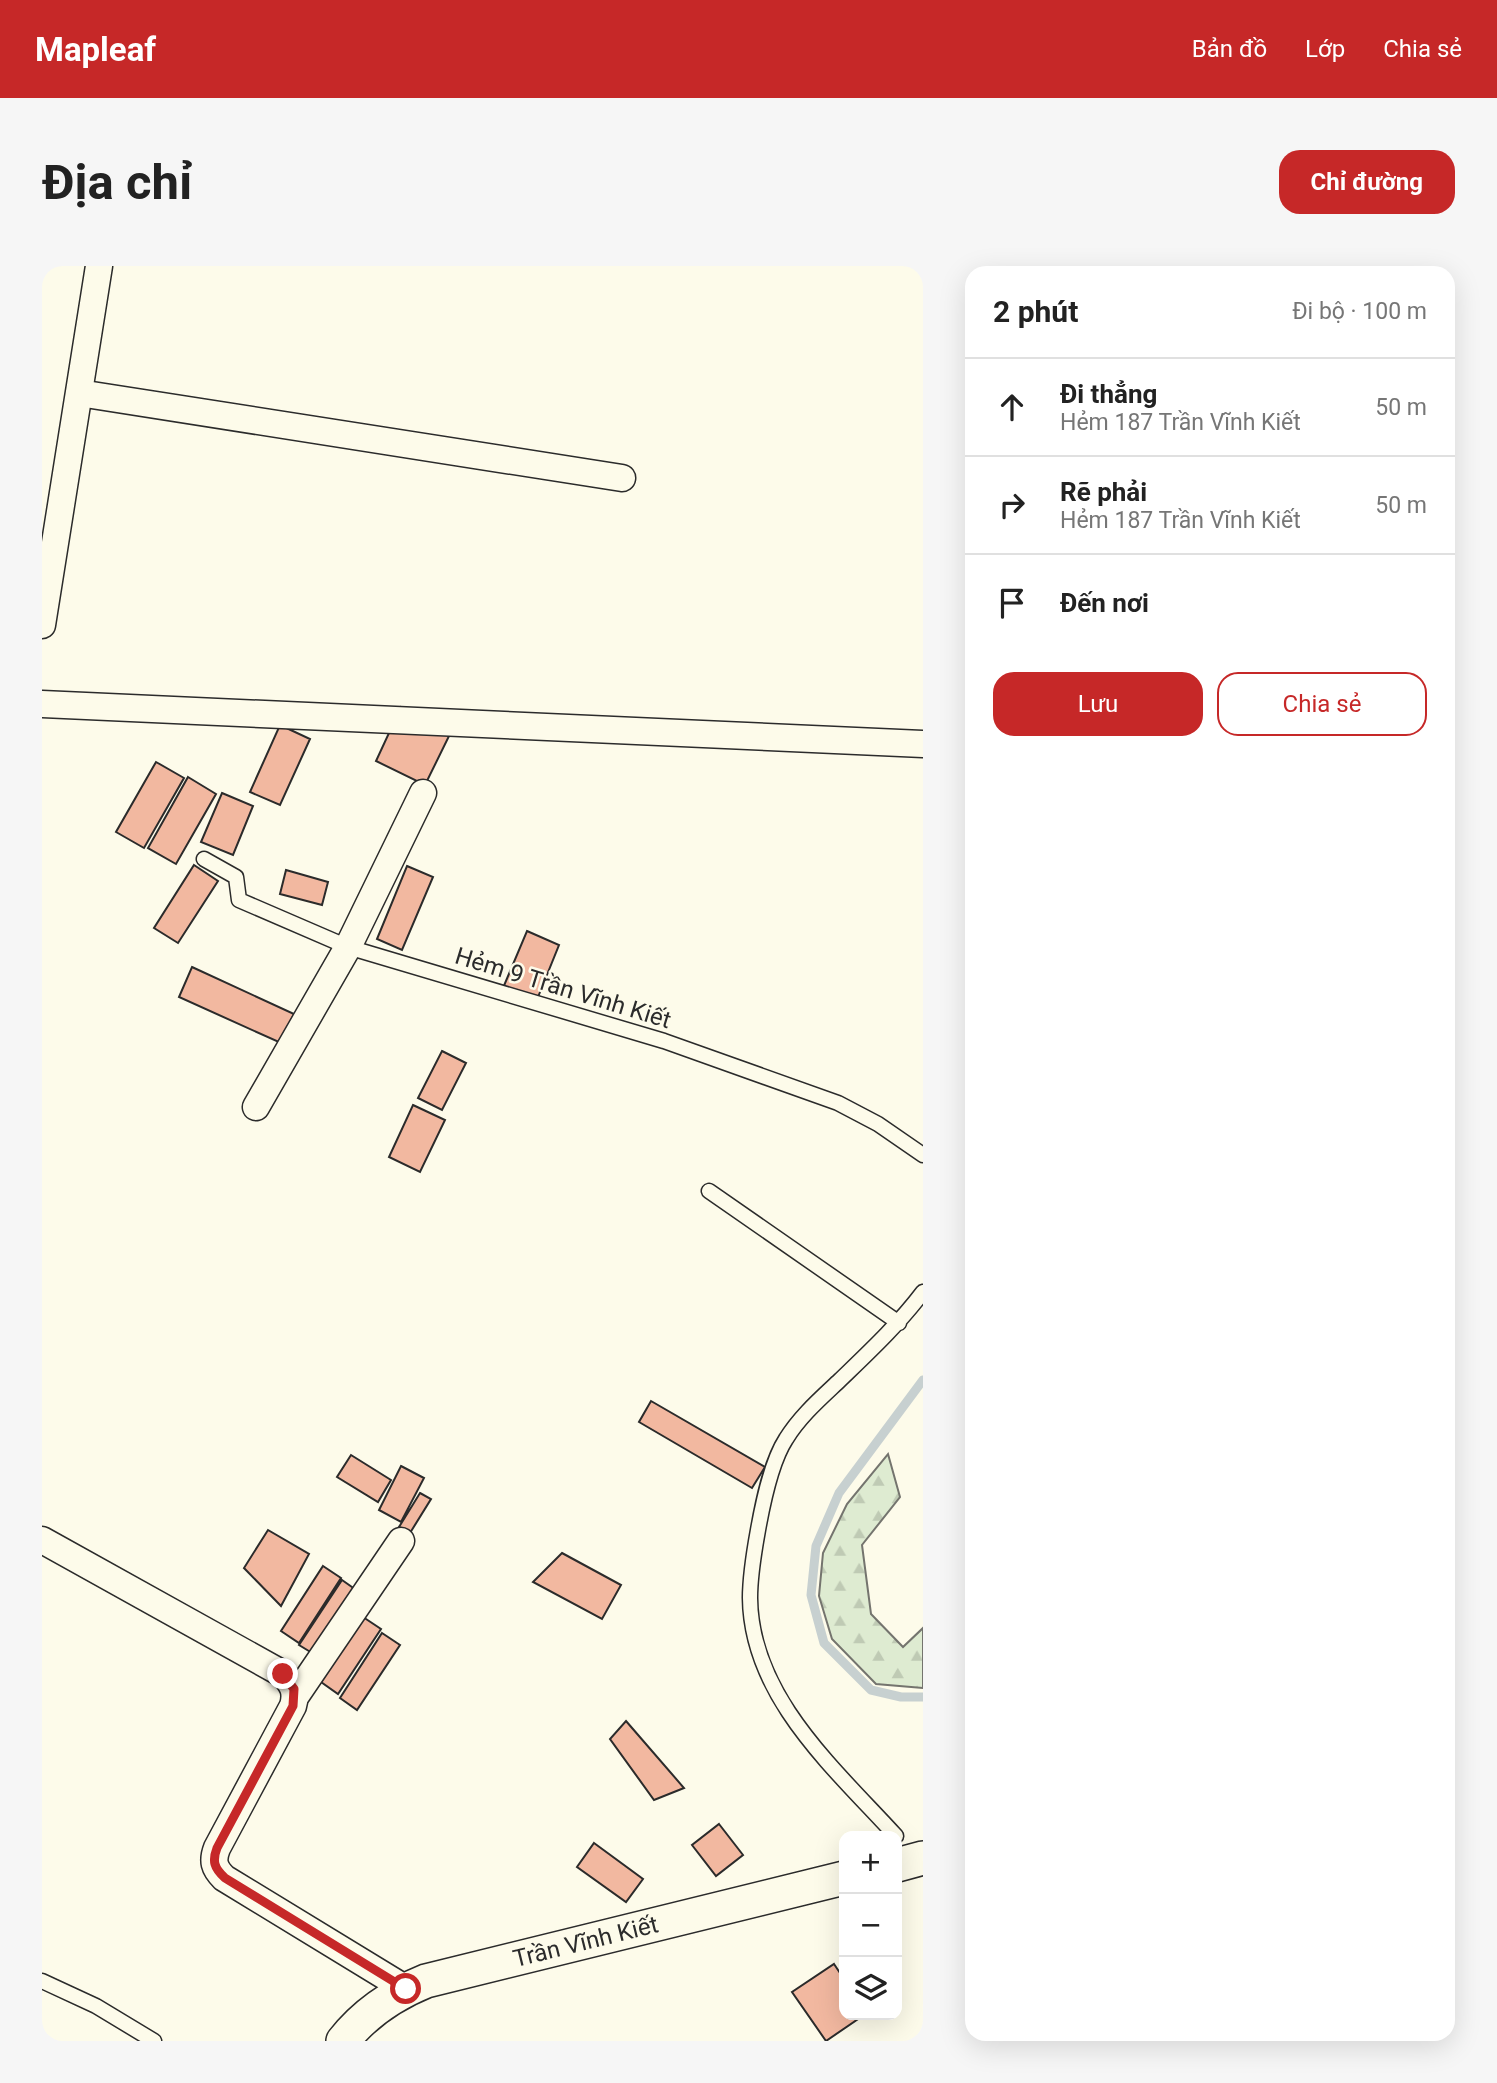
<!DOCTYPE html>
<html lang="vi">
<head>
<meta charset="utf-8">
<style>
	body { margin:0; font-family:Roboto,sans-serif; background:#f6f6f6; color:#222 }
	.controls { position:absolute; right:21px; bottom:21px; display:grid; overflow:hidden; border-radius:14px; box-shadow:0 7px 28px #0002 }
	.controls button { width:63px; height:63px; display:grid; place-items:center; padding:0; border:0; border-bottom:2px solid #e0e0e0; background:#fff; color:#222; font:35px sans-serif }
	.stop { position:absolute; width:21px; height:21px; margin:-16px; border:5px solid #c62828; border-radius:50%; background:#fff }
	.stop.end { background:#c62828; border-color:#fff; box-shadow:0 2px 7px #0008 }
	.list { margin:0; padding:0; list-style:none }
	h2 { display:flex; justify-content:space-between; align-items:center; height:91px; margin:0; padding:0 28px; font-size:30px }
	h2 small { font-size:23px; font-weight:400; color:#767676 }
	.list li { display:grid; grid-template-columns:46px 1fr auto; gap:21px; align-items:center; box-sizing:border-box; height:98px; padding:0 28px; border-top:2px solid #e0e0e0 }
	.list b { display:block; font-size:26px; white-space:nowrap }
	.list p { margin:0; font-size:23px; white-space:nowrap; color:#767676 }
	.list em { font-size:23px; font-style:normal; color:#767676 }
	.actions { display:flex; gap:14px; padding:21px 28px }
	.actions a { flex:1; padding:16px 0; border:2px solid #c62828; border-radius:21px; text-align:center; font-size:24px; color:#c62828 }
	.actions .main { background:#c62828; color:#fff }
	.icon { flex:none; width:38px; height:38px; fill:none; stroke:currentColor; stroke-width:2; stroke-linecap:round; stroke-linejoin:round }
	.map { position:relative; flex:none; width:881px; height:1775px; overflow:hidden; border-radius:21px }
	header { display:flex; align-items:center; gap:42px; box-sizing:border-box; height:98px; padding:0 35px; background:#c62828; color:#fff }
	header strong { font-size:33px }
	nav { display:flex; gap:38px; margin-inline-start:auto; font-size:24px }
	.intro { display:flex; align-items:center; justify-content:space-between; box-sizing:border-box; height:168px; padding:0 42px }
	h1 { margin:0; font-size:49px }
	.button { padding:18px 32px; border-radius:21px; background:#c62828; color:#fff; font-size:24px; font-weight:700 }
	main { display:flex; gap:42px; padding:0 42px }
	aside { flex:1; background:#fff; border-radius:21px; box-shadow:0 7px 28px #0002 }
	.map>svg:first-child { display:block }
	.forest { fill:url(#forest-firs); stroke:#74746e; stroke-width:2 }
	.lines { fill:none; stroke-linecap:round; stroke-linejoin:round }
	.stream { stroke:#c7d0d0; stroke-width:9 }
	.building { fill:#f2b8a0; stroke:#2b2b2b; stroke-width:2 }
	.service-casing { stroke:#2b2b2b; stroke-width:17 }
	.minor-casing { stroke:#2b2b2b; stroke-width:29 }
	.tertiary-casing { stroke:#2b2b2b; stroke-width:36 }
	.service { stroke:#fdfbea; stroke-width:14 }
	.minor { stroke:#fdfbea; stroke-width:26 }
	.tertiary { stroke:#fdfbea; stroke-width:33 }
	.route { stroke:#c62828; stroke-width:9 }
	.labels { text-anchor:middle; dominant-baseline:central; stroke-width:5; stroke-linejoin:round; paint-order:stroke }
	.street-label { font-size:24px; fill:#2b2b2b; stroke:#fdfbea }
</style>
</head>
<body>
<header>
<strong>Mapleaf</strong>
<nav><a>Bản đồ</a><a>Lớp</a><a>Chia sẻ</a></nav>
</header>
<div class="intro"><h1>Địa chỉ</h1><a class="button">Chỉ đường</a></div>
<main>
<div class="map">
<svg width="881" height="1775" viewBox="0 0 881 1775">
	<defs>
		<pattern id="forest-firs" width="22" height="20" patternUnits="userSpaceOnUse" patternTransform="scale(1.75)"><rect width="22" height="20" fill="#deebd1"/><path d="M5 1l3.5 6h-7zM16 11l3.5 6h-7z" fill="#bfcab4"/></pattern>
	</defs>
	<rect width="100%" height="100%" fill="#fdfbea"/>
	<path class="forest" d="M846,1188L858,1231L820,1279L829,1348L861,1381L881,1362V1422L834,1418L790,1373L777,1330L781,1287L805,1238Z"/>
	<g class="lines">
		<path class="stream" d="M881,1114L797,1227L774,1280L769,1329L782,1377L829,1424L859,1431H881"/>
	</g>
	<path class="building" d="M359,441L409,466L383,519L334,495Z
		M238,459L268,473L238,539L208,526Z
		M114,496L142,512L102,582L74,566Z
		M146,511L174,528L134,598L106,582Z
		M180,527L211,540L191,589L159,576Z
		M152,599L176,615L136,677L112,662Z
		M365,600L391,611L360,684L335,673Z
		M244,604L286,616L280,639L238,628Z
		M485,665L517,679L494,736L461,722Z
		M150,701L252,748L239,777L137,731Z
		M400,785L424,797L400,844L376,832Z
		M371,839L403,854L378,906L347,891Z
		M609,1135L723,1201L710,1222L597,1156Z
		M309,1189L349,1214L336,1236L295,1211Z
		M359,1200L382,1212L359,1256L337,1244Z
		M378,1227L389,1233L368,1267L357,1261Z
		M226,1264L267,1288L239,1340L202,1302Z
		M520,1287L579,1319L560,1353L491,1316Z
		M281,1300L299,1312L257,1377L239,1365Z
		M300,1314L317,1326L275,1390L257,1379Z
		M321,1351L339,1363L296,1428L279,1416Z
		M340,1367L358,1379L315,1444L298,1432Z
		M584,1455L642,1522L612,1534L568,1473Z
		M677,1558L701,1589L674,1610L650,1579Z
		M552,1577L601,1613L584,1636L535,1601Z
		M792,1698L802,1713V1749H822L784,1775L750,1726Z"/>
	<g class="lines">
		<g class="service-casing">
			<path id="service" d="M162,593L194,611L197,634L306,681L622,775L796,837L836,858L881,889
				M667,925L857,1057
				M854,1570C793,1503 709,1431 708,1332C708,1309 712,1286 716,1264C721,1236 729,1196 744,1173C758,1150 779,1132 798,1114C827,1086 856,1059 881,1026
				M0,1715L54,1740L112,1775"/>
		</g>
		<g class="minor-casing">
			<path id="minor" d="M37,127L580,212
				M0,359L57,0
				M0,438L881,478
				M214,841L306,681L381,527
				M0,1274L241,1408C251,1418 255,1426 251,1440L175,1582C170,1595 172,1602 182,1612L364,1723
				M253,1431L359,1275"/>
		</g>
		<g class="tertiary-casing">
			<g id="tertiary">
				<path d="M855,1599L881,1592"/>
				<path id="s1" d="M301,1775C323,1747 352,1728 384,1715L802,1612"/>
			</g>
		</g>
		<use href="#service" class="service"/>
		<use href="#minor" class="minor"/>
		<use href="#tertiary" class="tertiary"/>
	</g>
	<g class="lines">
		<path class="route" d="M241,1408L252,1423L251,1440L175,1582C170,1595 172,1602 183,1612L364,1723"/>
	</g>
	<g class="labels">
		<g class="street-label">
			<text transform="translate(521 722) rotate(17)">Hẻm 9 Trần Vĩnh Kiết</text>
			<text stroke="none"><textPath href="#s1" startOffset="268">Trần Vĩnh Kiết</textPath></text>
		</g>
	</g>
</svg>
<div class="controls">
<button>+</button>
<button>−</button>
<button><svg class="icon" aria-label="layers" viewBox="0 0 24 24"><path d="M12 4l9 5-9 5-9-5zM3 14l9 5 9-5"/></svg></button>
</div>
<div class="stop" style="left:364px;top:1723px"></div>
<div class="stop end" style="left:241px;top:1408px"></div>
</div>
<aside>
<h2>2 phút<small>Đi bộ · 100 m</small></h2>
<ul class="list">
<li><svg class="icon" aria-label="ahead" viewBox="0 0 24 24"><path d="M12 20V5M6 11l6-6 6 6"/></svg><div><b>Đi thẳng</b><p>Hẻm 187 Trần Vĩnh Kiết</p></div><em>50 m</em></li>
<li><svg class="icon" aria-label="right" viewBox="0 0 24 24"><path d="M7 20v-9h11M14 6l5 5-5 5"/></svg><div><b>Rẽ phải</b><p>Hẻm 187 Trần Vĩnh Kiết</p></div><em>50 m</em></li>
<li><svg class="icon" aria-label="arrive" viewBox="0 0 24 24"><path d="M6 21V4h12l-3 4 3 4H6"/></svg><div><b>Đến nơi</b></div></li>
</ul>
<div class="actions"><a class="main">Lưu</a><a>Chia sẻ</a></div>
</aside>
</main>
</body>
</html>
